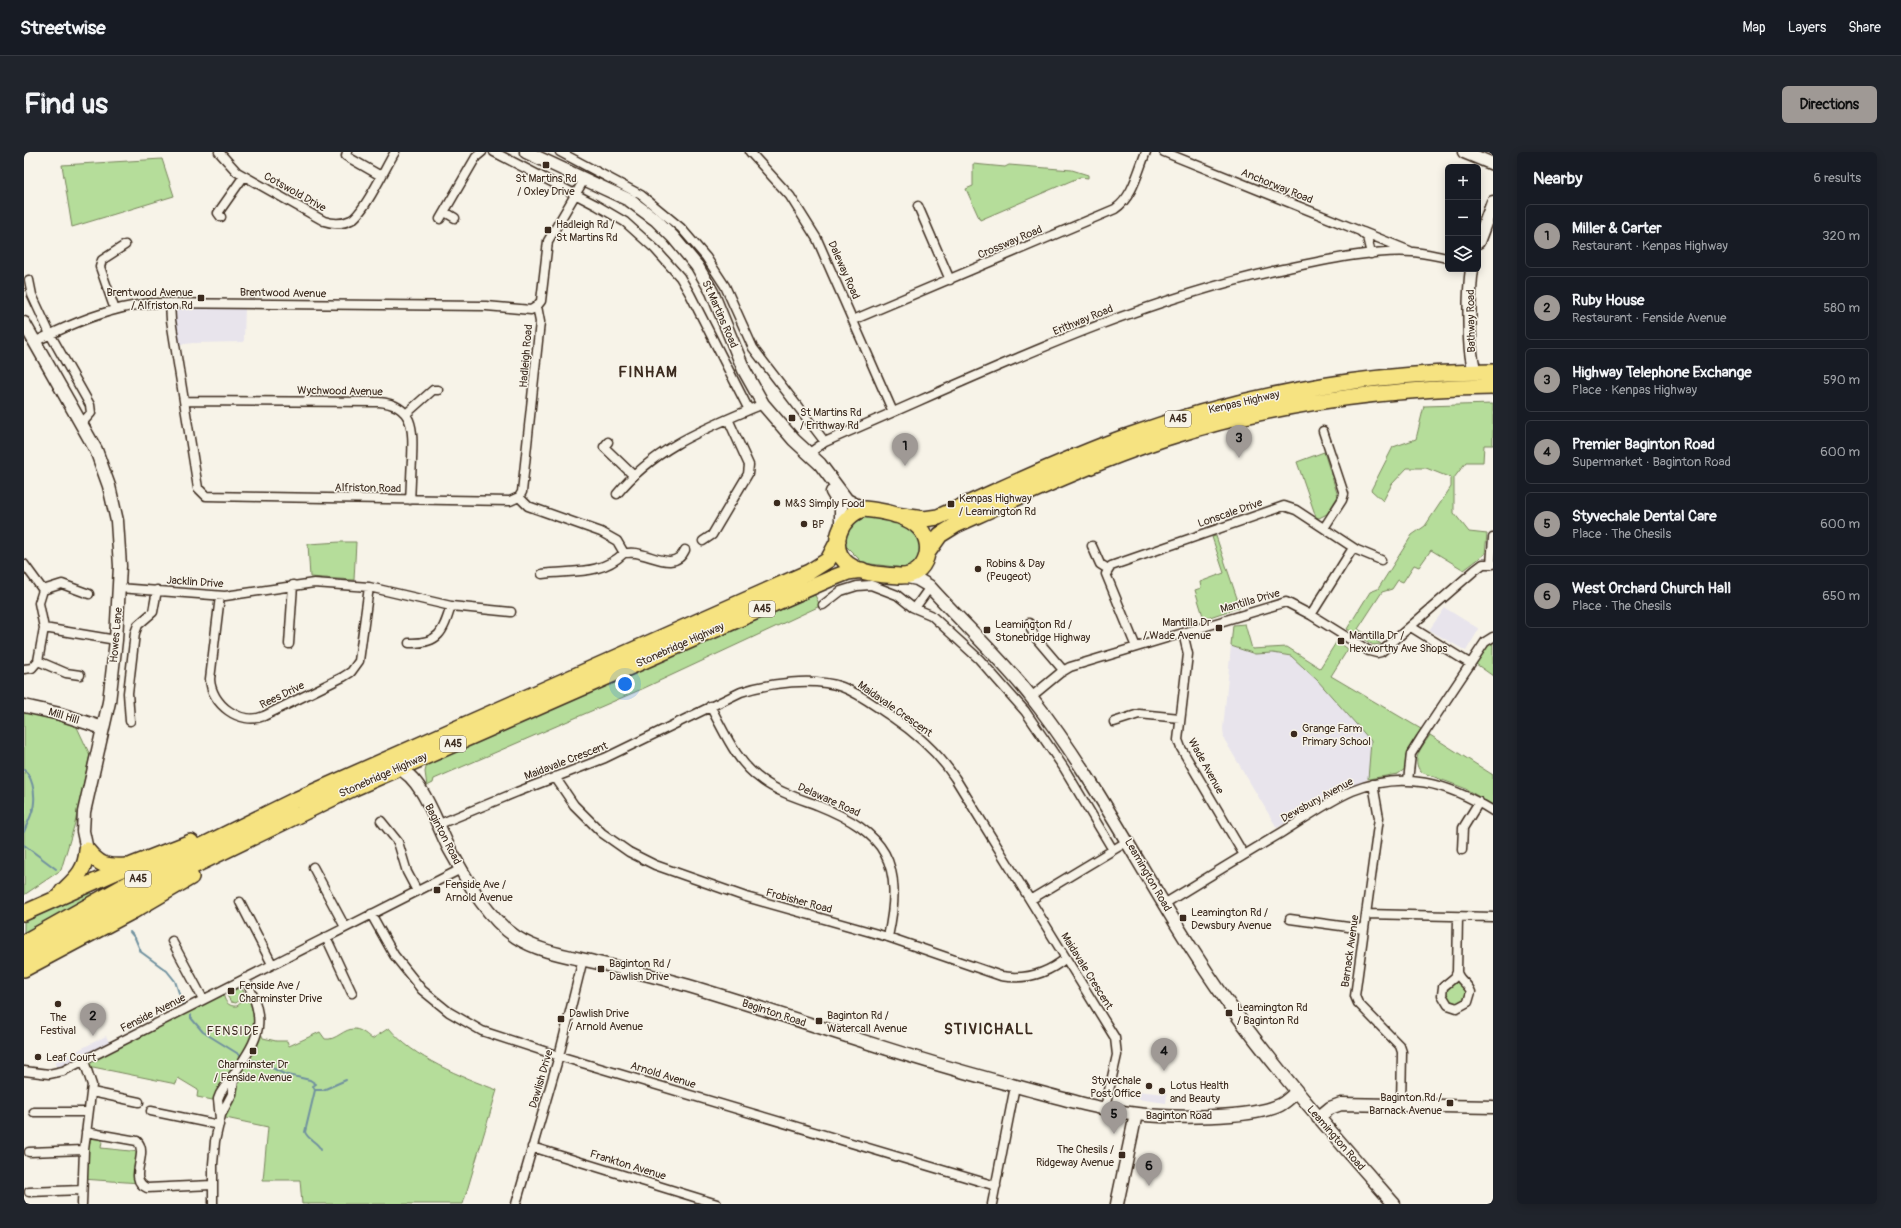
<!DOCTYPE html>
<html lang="en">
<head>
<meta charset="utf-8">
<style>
	body { margin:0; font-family:Pangolin,sans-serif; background:#20242c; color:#f1f3f6 }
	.controls { position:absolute; right:12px; top:12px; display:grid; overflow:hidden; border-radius:6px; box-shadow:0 2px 10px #0003 }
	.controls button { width:36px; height:36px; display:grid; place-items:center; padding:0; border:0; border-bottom:1px solid #363941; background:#171b24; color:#f1f3f6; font:20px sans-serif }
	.you { position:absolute; left:601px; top:532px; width:14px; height:14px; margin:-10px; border:3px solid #fff; border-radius:50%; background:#1a73e8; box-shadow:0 0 0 6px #1a73e833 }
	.badge { display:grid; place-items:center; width:26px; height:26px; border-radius:50%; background:#9f9995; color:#111; font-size:13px; font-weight:700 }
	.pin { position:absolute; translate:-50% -33px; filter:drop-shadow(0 1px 2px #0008) }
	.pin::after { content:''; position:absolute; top:21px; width:14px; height:12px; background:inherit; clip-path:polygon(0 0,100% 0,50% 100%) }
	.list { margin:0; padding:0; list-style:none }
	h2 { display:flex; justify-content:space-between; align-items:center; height:52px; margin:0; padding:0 16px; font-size:17px }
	h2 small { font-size:13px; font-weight:400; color:#9ea1a6 }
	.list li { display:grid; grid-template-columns:26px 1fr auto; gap:12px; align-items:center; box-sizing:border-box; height:64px; margin:0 8px 8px; padding:0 8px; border:1px solid #363941; border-radius:6px }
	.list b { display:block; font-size:15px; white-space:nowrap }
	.list p { margin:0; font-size:13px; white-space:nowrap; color:#9ea1a6 }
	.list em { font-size:13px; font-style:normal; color:#9ea1a6 }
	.icon { flex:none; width:22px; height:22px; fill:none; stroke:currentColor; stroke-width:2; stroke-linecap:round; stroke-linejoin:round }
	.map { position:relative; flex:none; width:1469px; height:1052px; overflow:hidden; border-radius:6px }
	header { display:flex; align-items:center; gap:24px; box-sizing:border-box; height:56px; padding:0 20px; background:#171b24; border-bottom:1px solid #363941 }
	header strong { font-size:19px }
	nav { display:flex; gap:22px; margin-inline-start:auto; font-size:14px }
	.intro { display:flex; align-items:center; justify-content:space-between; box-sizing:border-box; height:96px; padding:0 24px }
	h1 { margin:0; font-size:28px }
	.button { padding:10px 18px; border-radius:6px; background:#9f9995; color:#111; font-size:14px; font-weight:700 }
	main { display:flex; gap:24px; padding:0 24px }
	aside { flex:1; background:#171b24; border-radius:6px; box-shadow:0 2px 10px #0003 }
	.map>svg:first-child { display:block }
	.built { fill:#e8e4ec }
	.green { fill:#b5dd9a; stroke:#78845c }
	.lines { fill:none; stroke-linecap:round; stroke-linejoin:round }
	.stream { stroke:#70919f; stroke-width:2 }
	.street-casing { stroke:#3b2a1e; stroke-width:11 }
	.secondary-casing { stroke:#3b2a1e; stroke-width:15 }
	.highway-casing { stroke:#3b2a1e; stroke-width:18 }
	.street { stroke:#f7f3e8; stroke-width:8 }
	.secondary { stroke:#f7f3e8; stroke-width:12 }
	.highway { stroke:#f6e381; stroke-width:15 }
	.poi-dot { fill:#3b2a1e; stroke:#f7f3e8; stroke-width:1.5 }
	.labels { text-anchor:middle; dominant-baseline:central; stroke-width:3; stroke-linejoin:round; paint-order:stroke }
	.shield { fill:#f7f3e8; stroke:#73665b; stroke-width:1 }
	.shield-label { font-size:10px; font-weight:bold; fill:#3b2a1e }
	.poi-label { font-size:11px; fill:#3b2a1e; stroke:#f7f3e8; text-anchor:start }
	.street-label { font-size:11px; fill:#3b2a1e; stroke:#f7f3e8 }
	.neighbourhood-label { font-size:12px; letter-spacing:1px; fill:#3b2a1e; stroke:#f7f3e8 }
	.district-label { font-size:15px; font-weight:bold; letter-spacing:1px; fill:#3b2a1e; stroke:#f7f3e8 }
</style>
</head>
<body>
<header>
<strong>Streetwise</strong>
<nav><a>Map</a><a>Layers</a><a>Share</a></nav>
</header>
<div class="intro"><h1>Find us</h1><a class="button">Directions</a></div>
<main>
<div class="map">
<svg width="1469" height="1052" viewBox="0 0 1469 1052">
	<rect width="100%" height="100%" fill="#f7f3e8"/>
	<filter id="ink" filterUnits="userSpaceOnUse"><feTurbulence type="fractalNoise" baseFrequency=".025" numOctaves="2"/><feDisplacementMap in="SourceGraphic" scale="8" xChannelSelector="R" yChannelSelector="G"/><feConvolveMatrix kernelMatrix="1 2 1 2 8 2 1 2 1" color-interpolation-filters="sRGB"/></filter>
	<g filter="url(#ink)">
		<path class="built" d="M148,153L221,154L220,188L219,190L169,191L153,193Z
			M1421,456L1455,477L1442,499L1405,478Z
			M1207,494L1231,502L1249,501L1267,504L1293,528L1347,589L1344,627L1297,649L1253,676L1200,587L1199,577Z
			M82,884L86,892L34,918L31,910Z
			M1100,938L1143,942L1142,951L1099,945Z"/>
		<path class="green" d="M138,7L150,44L48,75L38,13Z
			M949,12L981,15L985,13L1048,18L1064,23V26L1056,25L956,68L942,37L949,34Z
			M1469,252V293H1460L1459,310H1442L1430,326V361L1445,380L1463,382L1461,402L1440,418L1407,398L1395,415L1390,413L1379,430L1374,428L1368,437L1358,440L1334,477L1357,492L1349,493L1323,477L1346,440L1354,437L1388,383L1401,374L1427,335V326L1402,316H1383L1368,332L1359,349L1347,338L1369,295L1392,287L1400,254Z
			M1300,300L1314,344L1303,362L1295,366L1292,365L1273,310Z
			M845,364C873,370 900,370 895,407L888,413L879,416L839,411L820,392C821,378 830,365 845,364Z
			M1192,384L1216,455L1180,467L1171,438L1177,436L1176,430L1200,421L1188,385Z
			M316,390H332L330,428L286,425L284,392Z
			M791,443L796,454L618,537L410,627L409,631L403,634L401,620L403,611Z
			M1221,472L1228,497L1263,495L1296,516L1313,489L1324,497L1307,524L1397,577L1382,602L1381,617L1374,622L1344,627L1347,589L1293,528L1267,504L1249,501L1231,502L1207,494L1209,473Z
			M1469,490V524L1452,512L1464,494Z
			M0,560L52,573L66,603L51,671L37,718L0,743Z
			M1406,583L1469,623V653L1440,636L1397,620C1386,607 1399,594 1406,583Z
			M75,741L0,782V770L62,742Z
			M1421 841a11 11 0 1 1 22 0a11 11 0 1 1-22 0Z
			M225,835L235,877L239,886L252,889H263L265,894L296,880L301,887C312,889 320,876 331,877C338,878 343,883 348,887L365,876C389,906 438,925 473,938L439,1052H278L276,1028H239L244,975L197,965L194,949L173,945L174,938L154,926L152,932L69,915L64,917L60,909L199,840C200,849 204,855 213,854L219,849Z
			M215,836L220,839L217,847L212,851L207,850L202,842Z
			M62,980L79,982L77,996L116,1000V1031L58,1027Z"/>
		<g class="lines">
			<path class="stream" d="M0,618C8,624 11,640 10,650C10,660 3,671 0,680
				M0,693L32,717
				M106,780L111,786L117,800L143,819L151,829L159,853
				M167,863V866L179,880L216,903
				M228,908L245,914L260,922L286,928L292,932L289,934L291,938H299L322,928
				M291,938L281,980C284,988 294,990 297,998"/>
			<g class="street-casing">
				<path id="street" d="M195,0L213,20L300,69C309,72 319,72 327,68C340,62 362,14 371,0
					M323,0L322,4L357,24
					M470,0L572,53L601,70L631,97L656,125L666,142L725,258
					M536,0L617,43L657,76L682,105L701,134L729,196L801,290
					M726,0L766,44L793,87L869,260
					M1140,0L1336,79L1343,85L1347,102
					M894,54L926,128
					M421,60L431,66
					M197,65L194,61L220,24
					M416,67L452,5L458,0
					M1339,80L1386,99
					M5,128L8,143L26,182L66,253L67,261L57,272
					M146,151L147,168L174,336L182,344L486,349L495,345L498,340L516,170L513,154
					M91,158L76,115L78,108L101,93
					M829,168L1091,57C1109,45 1114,19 1122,0
					M10,190C47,172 86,155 128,151L462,154L507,158L513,154L517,149L524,89L561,26
					M160,249L355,250C391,253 389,279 388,308C387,321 387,335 386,348
					M382,262L409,238H414
					M1299,279L1320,342L1318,348L1300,376
					M584,290L580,295L609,323
					M784,302L801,290L819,282C963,220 1105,150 1259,117C1298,109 1350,97 1389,100C1401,101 1412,104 1424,106
					M593,342C632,294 683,276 739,252
					M495,345L504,354L577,380L593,389L600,401C576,424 548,418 518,422
					M679,389L688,383L724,322L725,313L704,267
					M1068,394L1076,412L1084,417
					M600,401C605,401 611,400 616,402C631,405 652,418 661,398
					M0,412L19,438
					M1467,412L1469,386
					M95,436L201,444L290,431L345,435L427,454L487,460
					M196,444L186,527C187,552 216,574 240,564L319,525L327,520L335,509L345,435
					M799,453L817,439L833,434L847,433L873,443L888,455L907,463L955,507L1001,559L1040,616L1089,698
					M891,456L906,435
					M1287,463L1329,396
					M1005,471L1010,484L1039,518
					M1387,475L1445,511
					M20,476L92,488
					M1159,481L1164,502L1154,588L1157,596L1220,703
					M385,491C415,492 419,480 427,454
					M265,492L269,433
					M1112,495L1082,422L1087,414L1260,354L1272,358L1333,398L1357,408
					M14,509L20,476L15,451L19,438L38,432L65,442
					M0,517L8,516L14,509L42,521L56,523
					M1007,545L1036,521L1046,515L1262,450L1287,463L1345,499L1353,501L1357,500L1451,418L1459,412H1469
					M686,554C701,581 712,610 738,628C754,640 774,646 793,653C863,681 880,711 864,785
					M106,569L104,541L111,481L114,473L129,460L133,438
					M1090,570L1115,562L1156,566
					M531,625L550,653L578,681L605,700L631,713L722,745L864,785L977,824C1001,828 1023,822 1042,806
					M1384,629L1387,602L1397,586L1461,490L1469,485
					M1349,632L1355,666L1331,844L1334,851L1376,894L1378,900L1377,953
					M357,669L374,690L383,720L393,739
					M413,673L493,640L581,606L717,540C745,531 790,525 818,535C837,542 852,555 868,565C893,582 914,600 931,626L1091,886L1093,903L1081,956
					M1438,698L1439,676L1455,650
					M289,715L321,775
					M1006,748L1104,689
					M216,750L248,812
					M1140,752C1179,728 1218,704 1257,681C1280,667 1303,650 1328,639C1379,618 1424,631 1469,659
					M347,762L370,803L398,838L425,860L458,879L535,904L972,1034
					M1342,762L1469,765
					M1266,767L1339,777
					M302,785L328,841
					M148,789L179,847
					M1433,820L1431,825L1419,835L1418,843L1424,853L1433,856L1444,850L1447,840C1444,831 1435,829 1433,820L1434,765
					M0,919L25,922L39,919L437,717
					M68,940L115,950
					M127,959L195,973
					M10,960H63
					M196,967L194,947L196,942C200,935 205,929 210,922C237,883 243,870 221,826
					M62,980L113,989C126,1002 102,1027 123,1036L188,1033
					M508,995L693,1052
					M5,1000L60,998
					M5,1040L58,1038
					M58,1052L60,998L68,933L60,909
					M189,1052V1012L191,989L197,963L208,942L211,922
					M492,1052L535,904L559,807
					M968,1052L991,934"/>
			</g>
			<g class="secondary-casing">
				<path id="secondary" d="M502,0L605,48L632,68L649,85L673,114L688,140L720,218L739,252L770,288L796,312L823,348L840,357
					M1440,0L1469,12
					M1454,90L1469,50
					M1448,117C1445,137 1443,205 1452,220
					M0,171L72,298L85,334L93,369L96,414L92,488L85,550L60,660L59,679L63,698
					M808,340L817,355V376
					M878,424L893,427L905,434C939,472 977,506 1008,546C1071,626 1116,717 1171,802C1228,892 1300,972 1370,1052
					M0,554L36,562L79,576
					M373,616C398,624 413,673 425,696C443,728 461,764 492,785C515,800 544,804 570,810C602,817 633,825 665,834C773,866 879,905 988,933C1030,944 1071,957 1113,962C1146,966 1227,967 1256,953C1262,950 1267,945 1272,940
					M1294,966L1306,956L1317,952L1469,955
					M1093,1052L1112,962"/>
			</g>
			<g class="highway-casing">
				<path id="highway" d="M840,357C857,359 879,362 892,373C913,389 904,426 875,424C860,423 838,422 825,413C802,396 817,363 840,357Z
					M871,363L900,367L914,365C976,338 1037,308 1101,285C1219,243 1343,220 1469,220
					M904,400L916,383L932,373C1001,342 1070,310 1142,286C1249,251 1357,237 1469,235
					M63,698C76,714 82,715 102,714
					M38,740C51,727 62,719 63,698
					M0,761L108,713L167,690
					M0,790L125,720L269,649L785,420L804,408L814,389
					M0,803L112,742L328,637L806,427L824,420L838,418
					M0,817L109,759L167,725"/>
			</g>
			<use href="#street" class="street"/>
			<use href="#secondary" class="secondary"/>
			<use href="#highway" class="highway"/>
		</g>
	</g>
	<g class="poi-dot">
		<rect x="518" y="9" width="8" height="8" rx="2"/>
		<rect x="520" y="74" width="8" height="8" rx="2"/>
		<rect x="173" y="142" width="8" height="8" rx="2"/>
		<rect x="764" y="262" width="8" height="8" rx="2"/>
		<circle cx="753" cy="351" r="4"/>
		<rect x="923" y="348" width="8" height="8" rx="2"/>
		<circle cx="780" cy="372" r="4"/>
		<circle cx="954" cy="417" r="4"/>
		<rect x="1191" y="472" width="8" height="8" rx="2"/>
		<rect x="959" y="474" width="8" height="8" rx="2"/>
		<rect x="1313" y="485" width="8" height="8" rx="2"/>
		<circle cx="1270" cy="582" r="4"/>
		<rect x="409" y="734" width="8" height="8" rx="2"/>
		<rect x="1155" y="762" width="8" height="8" rx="2"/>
		<rect x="573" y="813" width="8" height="8" rx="2"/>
		<rect x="203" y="835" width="8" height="8" rx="2"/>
		<circle cx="34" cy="852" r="4"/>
		<rect x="1201" y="857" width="8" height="8" rx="2"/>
		<rect x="533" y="863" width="8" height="8" rx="2"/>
		<rect x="791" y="865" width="8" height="8" rx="2"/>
		<rect x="225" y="895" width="8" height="8" rx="2"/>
		<circle cx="14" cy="905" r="4"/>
		<circle cx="1125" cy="934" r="4"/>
		<circle cx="1138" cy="939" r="4"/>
		<rect x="1422" y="947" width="8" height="8" rx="2"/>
		<rect x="1094" y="999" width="8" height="8" rx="2"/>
	</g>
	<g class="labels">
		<g class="shield">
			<rect x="1141" y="259" width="26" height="16" rx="3"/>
			<rect x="725" y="449" width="26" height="16" rx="3"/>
			<rect x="416" y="584" width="26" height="16" rx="3"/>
			<rect x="101" y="719" width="26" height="16" rx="3"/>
		</g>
		<g class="shield-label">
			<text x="1154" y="267">A45</text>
			<text x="738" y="457">A45</text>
			<text x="429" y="592">A45</text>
			<text x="114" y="727">A45</text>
		</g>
		<g class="poi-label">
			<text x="522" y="26" text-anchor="middle">St Martins Rd<tspan x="522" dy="13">/ Oxley Drive</tspan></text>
			<text x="532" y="72">Hadleigh Rd /<tspan x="532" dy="13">St Martins Rd</tspan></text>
			<text x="169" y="140" text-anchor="end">Brentwood Avenue<tspan x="169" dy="13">/ Alfriston Rd</tspan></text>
			<text x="776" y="260">St Martins Rd<tspan x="776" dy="13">/ Erithway Rd</tspan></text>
			<text x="935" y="346">Kenpas Highway<tspan x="935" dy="13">/ Leamington Rd</tspan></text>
			<text x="761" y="351">M&amp;S Simply Food</text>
			<text x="788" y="372">BP</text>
			<text x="962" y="411">Robins &amp; Day<tspan x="962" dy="13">(Peugeot)</tspan></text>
			<text x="1187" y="470" text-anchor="end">Mantilla Dr<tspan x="1187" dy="13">/ Wade Avenue</tspan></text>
			<text x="971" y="472">Leamington Rd /<tspan x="971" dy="13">Stonebridge Highway</tspan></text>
			<text x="1325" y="483">Mantilla Dr /<tspan x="1325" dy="13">Hexworthy Ave Shops</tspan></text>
			<text x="1278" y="576">Grange Farm<tspan x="1278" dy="13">Primary School</tspan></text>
			<text x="421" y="732">Fenside Ave /<tspan x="421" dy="13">Arnold Avenue</tspan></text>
			<text x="1167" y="760">Leamington Rd /<tspan x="1167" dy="13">Dewsbury Avenue</tspan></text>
			<text x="585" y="811">Baginton Rd /<tspan x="585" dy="13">Dawlish Drive</tspan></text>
			<text x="215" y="833">Fenside Ave /<tspan x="215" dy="13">Charminster Drive</tspan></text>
			<text x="1213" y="855">Leamington Rd<tspan x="1213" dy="13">/ Baginton Rd</tspan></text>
			<text x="545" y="861">Dawlish Drive<tspan x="545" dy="13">/ Arnold Avenue</tspan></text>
			<text x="803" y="863">Baginton Rd /<tspan x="803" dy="13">Watercall Avenue</tspan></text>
			<text x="34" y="865" text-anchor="middle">The<tspan x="34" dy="13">Festival</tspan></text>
			<text x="22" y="905">Leaf Court</text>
			<text x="229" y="912" text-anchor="middle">Charminster Dr<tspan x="229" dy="13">/ Fenside Avenue</tspan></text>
			<text x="1117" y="928" text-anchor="end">Styvechale<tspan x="1117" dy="13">Post Office</tspan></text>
			<text x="1146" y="933">Lotus Health<tspan x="1146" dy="13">and Beauty</tspan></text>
			<text x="1418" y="945" text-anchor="end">Baginton Rd /<tspan x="1418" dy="13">Barnack Avenue</tspan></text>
			<text x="1090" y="997" text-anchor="end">The Chesils /<tspan x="1090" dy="13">Ridgeway Avenue</tspan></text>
		</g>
		<g class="street-label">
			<text transform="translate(1253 34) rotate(22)">Anchorway Road</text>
			<text transform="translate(271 40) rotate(29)">Cotswold Drive</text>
			<text transform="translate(986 90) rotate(-23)">Crossway Road</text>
			<text transform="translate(820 118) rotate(66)">Daleway Road</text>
			<text transform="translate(259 141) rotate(1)">Brentwood Avenue</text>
			<text transform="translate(696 162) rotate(66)">St Martins Road</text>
			<text transform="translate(1059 168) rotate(-22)">Erithway Road</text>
			<text transform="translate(1447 169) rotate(-91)">Bathway Road</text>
			<text transform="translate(502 204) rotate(-85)">Hadleigh Road</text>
			<text transform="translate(316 239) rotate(1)">Wychwood Avenue</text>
			<text transform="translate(1220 250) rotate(-13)">Kenpas Highway</text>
			<text transform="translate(344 336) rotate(1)">Alfriston Road</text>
			<text transform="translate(1206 361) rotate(-19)">Lonscale Drive</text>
			<text transform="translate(171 430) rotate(4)">Jacklin Drive</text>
			<text transform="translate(1226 449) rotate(-16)">Mantilla Drive</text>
			<text transform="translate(92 483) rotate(-85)">Howes Lane</text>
			<text transform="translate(656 493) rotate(-24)">Stonebridge Highway</text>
			<text transform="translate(258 543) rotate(-26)">Rees Drive</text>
			<text transform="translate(871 557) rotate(35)">Maidavale Crescent</text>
			<text transform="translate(40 564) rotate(17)">Mill Hill</text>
			<text transform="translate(542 609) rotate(-21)">Maidavale Crescent</text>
			<text transform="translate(1182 614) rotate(61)">Wade Avenue</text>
			<text transform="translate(359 623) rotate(-24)">Stonebridge Highway</text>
			<text transform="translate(805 648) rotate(24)">Delaware Road</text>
			<text transform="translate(1293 648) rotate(-29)">Dewsbury Avenue</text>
			<text transform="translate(419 682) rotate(63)">Baginton Road</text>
			<text transform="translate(1124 723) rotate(60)">Leamington Road</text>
			<text transform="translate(775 749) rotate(15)">Frobisher Road</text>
			<text transform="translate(1326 799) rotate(-82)">Barnack Avenue</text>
			<text transform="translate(1063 819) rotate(58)">Maidavale Crescent</text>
			<text transform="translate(129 861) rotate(-27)">Fenside Avenue</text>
			<text transform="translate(750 861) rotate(18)">Baginton Road</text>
			<text transform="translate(639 923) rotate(17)">Arnold Avenue</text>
			<text transform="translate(517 927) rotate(-74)">Dawlish Drive</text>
			<text x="1155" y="963">Baginton Road</text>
			<text transform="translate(1312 986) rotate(49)">Leamington Road</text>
			<text transform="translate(604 1013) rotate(17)">Frankton Avenue</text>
		</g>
		<g class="neighbourhood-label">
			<text x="209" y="879">FENSIDE</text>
		</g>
		<g class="district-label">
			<text x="624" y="220">FINHAM</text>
			<text x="965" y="877">STIVICHALL</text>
		</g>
	</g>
</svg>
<div class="controls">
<button>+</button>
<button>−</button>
<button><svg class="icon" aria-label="layers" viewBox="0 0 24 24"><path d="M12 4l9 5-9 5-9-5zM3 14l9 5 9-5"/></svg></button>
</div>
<div class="you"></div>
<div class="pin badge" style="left:881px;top:314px">1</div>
<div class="pin badge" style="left:69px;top:884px">2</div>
<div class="pin badge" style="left:1215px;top:306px">3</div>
<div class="pin badge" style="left:1140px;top:919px">4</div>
<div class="pin badge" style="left:1090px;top:982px">5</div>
<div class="pin badge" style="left:1125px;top:1034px">6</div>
</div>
<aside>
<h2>Nearby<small>6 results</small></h2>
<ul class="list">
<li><span class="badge">1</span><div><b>Miller &amp; Carter</b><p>Restaurant · Kenpas Highway</p></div><em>320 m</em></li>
<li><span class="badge">2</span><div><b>Ruby House</b><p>Restaurant · Fenside Avenue</p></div><em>580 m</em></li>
<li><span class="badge">3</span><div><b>Highway Telephone Exchange</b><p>Place · Kenpas Highway</p></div><em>590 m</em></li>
<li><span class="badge">4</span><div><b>Premier Baginton Road</b><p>Supermarket · Baginton Road</p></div><em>600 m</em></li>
<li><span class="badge">5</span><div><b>Styvechale Dental Care</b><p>Place · The Chesils</p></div><em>600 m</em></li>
<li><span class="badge">6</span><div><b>West Orchard Church Hall</b><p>Place · The Chesils</p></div><em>650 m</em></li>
</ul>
</aside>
</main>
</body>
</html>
